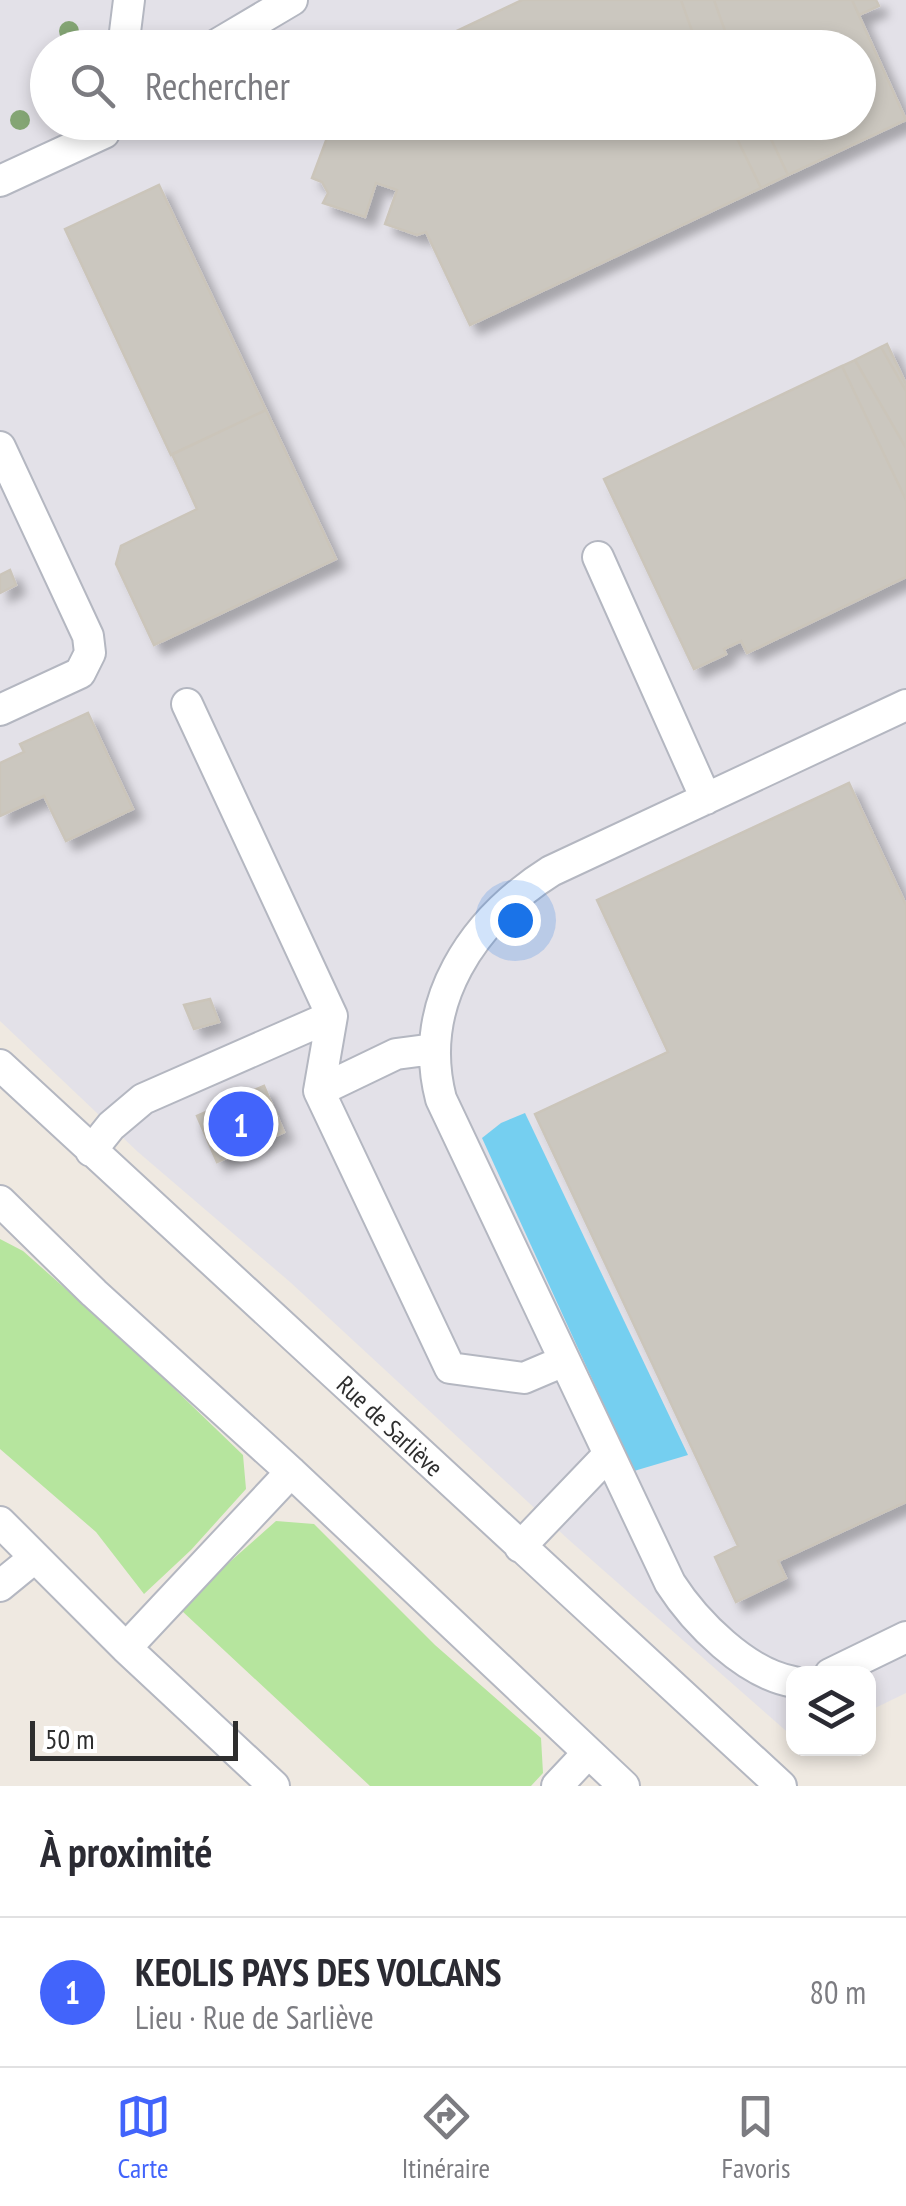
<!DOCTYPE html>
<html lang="fr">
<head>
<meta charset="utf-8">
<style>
	body { margin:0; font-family:"PT Sans Narrow",sans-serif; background:#f2f2f3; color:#2b2b33 }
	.controls { position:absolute; right:30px; bottom:30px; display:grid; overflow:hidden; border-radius:20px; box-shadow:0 5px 15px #0003 }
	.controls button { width:90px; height:90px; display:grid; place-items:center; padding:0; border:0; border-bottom:2px solid #e1e1e2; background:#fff; color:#2b2b33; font:50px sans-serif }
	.scale { position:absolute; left:30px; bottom:25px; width:208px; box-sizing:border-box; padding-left:10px; border:5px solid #2e2e2e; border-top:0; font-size:28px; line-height:35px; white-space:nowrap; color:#2e2e2e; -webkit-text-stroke:8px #fff; paint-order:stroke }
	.you { position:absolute; left:515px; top:920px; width:35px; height:35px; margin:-25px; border:8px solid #fff; border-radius:50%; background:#1a73e8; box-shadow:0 0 0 15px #1a73e833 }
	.badge { display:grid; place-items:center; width:65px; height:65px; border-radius:50%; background:#4264fb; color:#fff; font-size:32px; font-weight:700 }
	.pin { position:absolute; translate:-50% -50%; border:5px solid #fff; box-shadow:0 2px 10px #0006 }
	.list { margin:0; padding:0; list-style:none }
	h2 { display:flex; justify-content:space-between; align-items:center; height:130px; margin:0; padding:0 40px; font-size:42px }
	h2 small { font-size:32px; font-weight:400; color:#7c7c81 }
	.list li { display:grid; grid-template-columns:65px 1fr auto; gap:30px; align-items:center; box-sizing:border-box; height:150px; padding:0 40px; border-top:2px solid #e1e1e2 }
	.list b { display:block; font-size:38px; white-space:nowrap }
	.list p { margin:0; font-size:32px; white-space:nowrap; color:#7c7c81 }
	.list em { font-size:32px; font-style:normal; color:#7c7c81 }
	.icon { flex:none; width:55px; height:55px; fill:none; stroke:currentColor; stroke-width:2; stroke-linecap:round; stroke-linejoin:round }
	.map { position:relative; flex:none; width:906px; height:1786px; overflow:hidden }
	.search { position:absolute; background:#fff; box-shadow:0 5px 15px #0003; left:30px; right:30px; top:30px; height:110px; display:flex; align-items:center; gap:25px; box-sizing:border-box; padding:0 35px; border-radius:55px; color:#7c7c81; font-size:38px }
	.sheet { height:280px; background:#fff }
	nav { display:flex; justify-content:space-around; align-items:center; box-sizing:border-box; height:140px; border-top:2px solid #e1e1e2; background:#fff; font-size:28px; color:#7c7c81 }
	nav a { display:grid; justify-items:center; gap:5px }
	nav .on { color:#4264fb }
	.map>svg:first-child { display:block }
	.industrial { fill:#e3e1e8; fill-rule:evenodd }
	.green { fill:#b6e59e }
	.water { fill:#75cff0 }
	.building { fill:#cbc7bf; stroke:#cbc5ba; stroke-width:2.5; filter:url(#shadow) }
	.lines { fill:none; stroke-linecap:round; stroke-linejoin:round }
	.minor-casing { stroke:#b4b7c1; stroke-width:34 }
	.minor { stroke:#fff; stroke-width:30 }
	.tree { fill:#84a574 }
	.labels { text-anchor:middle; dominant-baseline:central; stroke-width:9; stroke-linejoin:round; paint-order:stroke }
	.street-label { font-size:25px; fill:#2e2e2e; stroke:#fff }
</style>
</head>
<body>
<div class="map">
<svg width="906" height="1786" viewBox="0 0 906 1786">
	<defs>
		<filter id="shadow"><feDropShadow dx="9" dy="9" stdDeviation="5" flood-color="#0004"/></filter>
	</defs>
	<rect width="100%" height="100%" fill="#efe9e1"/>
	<path class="industrial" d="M0,0H906V1693L869,1711L868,1674H794L793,1737L569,1540L290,1282L138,1152L0,1021ZM48,48H858V122H48Z"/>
	<path class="green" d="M0,1239L23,1251L130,1346L243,1455L246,1489L191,1550L144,1594L96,1532L0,1449Z
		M276,1521L314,1524L435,1645L541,1738L543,1773L531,1786H370L182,1611L224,1567Z"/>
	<path class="water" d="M525,1113L688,1455L634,1471L482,1138L501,1123Z"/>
	<path class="building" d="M522,0H681L698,48H421Z
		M681,0H714L731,48H698Z
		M714,0H852L906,120L788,175L763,122H858V48H731Z
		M852,0H876L879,6L859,15Z
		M339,122H729L761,188L470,325L426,232L417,235L385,224L397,190L376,183L365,217L323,203L328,193L322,182L312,178L327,138L340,137L343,130Z
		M729,122H763L788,175L761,188Z
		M159,185L266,410L171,455L65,229Z
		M887,344L906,384V391L881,347Z
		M881,347L906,391V448L855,360Z
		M855,360L906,448V500L842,366Z
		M842,366L906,500V577L747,653L741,641L724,649L726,654L694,669L604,479Z
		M266,410L336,559L154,645L116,564L121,546L197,509L172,454Z
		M10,570L16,585L0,593V575Z
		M88,713L133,809L66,841L44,796L0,816V763L24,752L20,744Z
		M849,783L906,905V1502L778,1561L786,1578L736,1602L715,1557L738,1546L535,1114L668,1052L597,900Z
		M210,999L219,1022L194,1029L184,1005Z
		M264,1086L284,1132L217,1162L197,1116L224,1104L225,1108L239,1102L238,1097Z"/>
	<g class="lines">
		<g class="minor-casing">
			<path id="minor" d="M123,48L129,0
				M211,48L292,0
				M0,181L104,133L109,122
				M0,447L88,636L90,653L80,673L0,710
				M598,557L706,799
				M187,704L332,1016L319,1091L450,1368L524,1378L564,1361
				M0,1065L781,1786
				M319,1091L396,1054L434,1049
				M91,1151L111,1126L143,1099L332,1016
				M0,1201L94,1293L291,1472L624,1786
				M0,1522L126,1648L274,1786
				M520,1547L609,1454
				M0,1586L33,1559
				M126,1648L291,1472
				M830,1674L906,1637
				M794,1682C746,1674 695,1622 670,1583L441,1099C416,1003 473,920 551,871L906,705
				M557,1786L588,1753"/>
		</g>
		<use href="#minor" class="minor"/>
	</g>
	<g class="tree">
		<circle cx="69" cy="31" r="10"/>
		<circle cx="20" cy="120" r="10"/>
	</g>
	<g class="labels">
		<g class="street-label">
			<text transform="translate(390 1426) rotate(43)">Rue de Sarliève</text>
		</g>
	</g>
</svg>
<div class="controls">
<button><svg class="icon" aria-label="layers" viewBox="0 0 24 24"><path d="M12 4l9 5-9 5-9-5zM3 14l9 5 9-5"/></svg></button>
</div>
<div class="scale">50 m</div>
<div class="you"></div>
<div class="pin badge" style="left:241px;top:1124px">1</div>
<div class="search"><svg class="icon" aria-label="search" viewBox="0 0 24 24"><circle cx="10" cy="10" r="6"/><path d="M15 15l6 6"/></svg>Rechercher</div>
</div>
<section class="sheet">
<h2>À proximité<small></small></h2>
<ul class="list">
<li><span class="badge">1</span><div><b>KEOLIS PAYS DES VOLCANS</b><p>Lieu · Rue de Sarliève</p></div><em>80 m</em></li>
</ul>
</section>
<nav>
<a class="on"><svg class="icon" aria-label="map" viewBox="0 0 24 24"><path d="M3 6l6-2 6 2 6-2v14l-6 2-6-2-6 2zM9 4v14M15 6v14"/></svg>Carte</a>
<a><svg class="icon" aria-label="directions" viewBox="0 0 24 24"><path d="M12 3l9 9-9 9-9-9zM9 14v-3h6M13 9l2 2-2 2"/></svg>Itinéraire</a>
<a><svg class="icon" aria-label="saved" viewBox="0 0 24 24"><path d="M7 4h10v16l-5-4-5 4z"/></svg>Favoris</a>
</nav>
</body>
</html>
